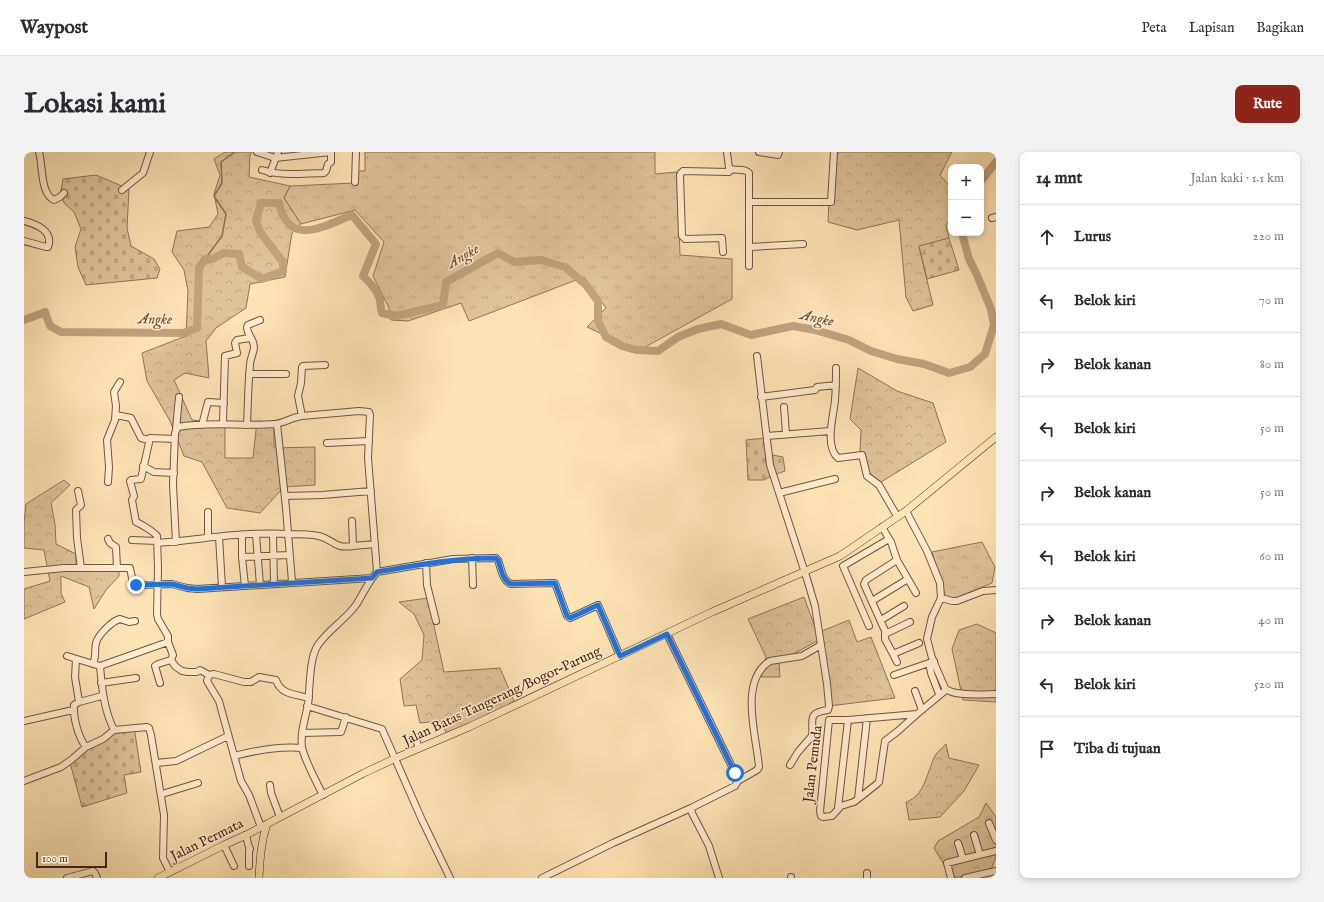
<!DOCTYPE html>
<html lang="id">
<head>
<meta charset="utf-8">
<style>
	body { margin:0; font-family:"IM FELL English",serif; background:#f2f2f3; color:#2b2b33 }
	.controls { position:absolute; right:12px; top:12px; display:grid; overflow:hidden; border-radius:8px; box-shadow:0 2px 6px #0003 }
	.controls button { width:36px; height:36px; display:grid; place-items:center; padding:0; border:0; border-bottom:1px solid #e1e1e2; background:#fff; color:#2b2b33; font:20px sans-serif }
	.scale { position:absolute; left:12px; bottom:10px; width:71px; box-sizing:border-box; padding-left:4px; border:2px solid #472515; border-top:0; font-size:11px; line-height:14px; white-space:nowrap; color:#472515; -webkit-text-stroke:3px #feedce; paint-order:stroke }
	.stop { position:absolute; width:12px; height:12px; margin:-9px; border:3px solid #1a73e8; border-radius:50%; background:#fff }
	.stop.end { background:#1a73e8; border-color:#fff; box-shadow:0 1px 4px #0008 }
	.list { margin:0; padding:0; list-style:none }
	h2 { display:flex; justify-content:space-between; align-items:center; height:52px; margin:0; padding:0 16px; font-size:17px }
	h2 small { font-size:13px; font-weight:400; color:#7c7c81 }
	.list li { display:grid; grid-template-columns:26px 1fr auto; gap:12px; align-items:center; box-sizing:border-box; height:64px; padding:0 16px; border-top:1px solid #e1e1e2 }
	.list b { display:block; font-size:15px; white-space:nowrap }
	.list em { font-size:13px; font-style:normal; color:#7c7c81 }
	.icon { flex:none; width:22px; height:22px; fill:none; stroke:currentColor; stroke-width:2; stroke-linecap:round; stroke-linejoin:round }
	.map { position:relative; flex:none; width:972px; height:726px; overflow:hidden; border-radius:8px }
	header { display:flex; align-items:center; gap:24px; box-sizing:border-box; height:56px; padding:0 20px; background:#fff; border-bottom:1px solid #e1e1e2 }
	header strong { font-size:19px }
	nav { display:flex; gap:22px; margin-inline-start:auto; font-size:14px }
	.intro { display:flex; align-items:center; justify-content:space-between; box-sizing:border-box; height:96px; padding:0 24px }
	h1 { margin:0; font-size:28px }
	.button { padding:10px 18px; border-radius:8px; background:#8f2418; color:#fff; font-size:14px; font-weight:700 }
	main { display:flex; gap:24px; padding:0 24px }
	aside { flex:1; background:#fff; border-radius:8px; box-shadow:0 2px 6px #0003 }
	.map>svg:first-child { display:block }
	.grass { fill:url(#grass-tufts); stroke:#927457 }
	.forest { fill:url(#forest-crowns); stroke:#927457 }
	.cemetery { fill:url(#cemetery-stones); stroke:#927457 }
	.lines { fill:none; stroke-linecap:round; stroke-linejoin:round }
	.stream { stroke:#8f7154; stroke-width:1.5 }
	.river { stroke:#bfa37e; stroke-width:8 }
	.minor-casing { stroke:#74553d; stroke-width:8 }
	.major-casing { stroke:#472515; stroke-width:8 }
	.minor { stroke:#feedce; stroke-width:6 }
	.major { stroke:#fde4b4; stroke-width:7 }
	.route { stroke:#1a73e8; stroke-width:5 }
	.labels { text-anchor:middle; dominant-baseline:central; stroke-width:3; stroke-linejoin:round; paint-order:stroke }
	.street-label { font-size:14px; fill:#472515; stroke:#feedce }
	.water-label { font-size:15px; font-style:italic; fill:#6b4b34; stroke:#feedce }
</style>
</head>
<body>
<header>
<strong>Waypost</strong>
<nav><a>Peta</a><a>Lapisan</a><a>Bagikan</a></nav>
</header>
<div class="intro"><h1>Lokasi kami</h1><a class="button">Rute</a></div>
<main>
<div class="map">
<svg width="972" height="726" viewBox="0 0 972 726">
	<defs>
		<pattern id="grass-tufts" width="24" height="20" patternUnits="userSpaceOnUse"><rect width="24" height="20" fill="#dec499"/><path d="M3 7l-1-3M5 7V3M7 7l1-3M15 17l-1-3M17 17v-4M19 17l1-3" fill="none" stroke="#c0a883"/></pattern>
		<pattern id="forest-crowns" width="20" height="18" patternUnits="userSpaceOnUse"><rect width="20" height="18" fill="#dec499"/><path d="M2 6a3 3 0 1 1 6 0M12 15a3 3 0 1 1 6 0" fill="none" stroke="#c0a883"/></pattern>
		<pattern id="cemetery-stones" width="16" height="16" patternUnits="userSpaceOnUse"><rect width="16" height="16" fill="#dec499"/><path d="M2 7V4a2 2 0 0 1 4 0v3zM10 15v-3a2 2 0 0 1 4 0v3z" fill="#c0a883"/></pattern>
	</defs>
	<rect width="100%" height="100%" fill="#fde4b4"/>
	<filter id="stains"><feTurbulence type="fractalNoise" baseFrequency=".005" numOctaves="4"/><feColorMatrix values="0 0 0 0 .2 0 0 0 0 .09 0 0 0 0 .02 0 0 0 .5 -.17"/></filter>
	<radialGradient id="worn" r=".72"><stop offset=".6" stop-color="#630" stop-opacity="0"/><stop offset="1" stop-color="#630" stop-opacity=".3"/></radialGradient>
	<path class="grass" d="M341,0H631V22L653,20L656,103L708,107V147L614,199L563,175L582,156L560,125L445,169L437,151L384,169L367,168L365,156L349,124L360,90L331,58L277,72L260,46L266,34L331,31L330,19H341Z
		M958,390L971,415L968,431L923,450L908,400Z
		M962,651L972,665V705L966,720L928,726L910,696L914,689L955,665Z"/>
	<path class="forest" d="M201,0H228L226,3L225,25L266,34L260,46L277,72L268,81L261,125L226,132L222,156L192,176L182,189L185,226L161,221L150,228L168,268L201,272V306H229L233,269L250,271V296L291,295V333L260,335L236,361L203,356L178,310L160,304L146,269L123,229L118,201L162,184L164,139L160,118L148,100L153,79L185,75L194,62L190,42L196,23L190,7Z
		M807,0H928L916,23L927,36V66L922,73L925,86L895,95L909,153L889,159L882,145L875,68L833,78L804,70Z
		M834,216L873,239L909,251L922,290L857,330L840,317L836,299L837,278L826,267Z
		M40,328L46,333L27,351L31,372L32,392L52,402V413L95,414V424L82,438L70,457L65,435L37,424V441L41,450L0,467V437L26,429L20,398L0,396V371L2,352Z
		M780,445L793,481L825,468L833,490L847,485L871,546L805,554L795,488L755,510L756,525H737L742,505L724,467Z
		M404,446L420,520L476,516L493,556L424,585L417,569L396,571L392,553L380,554L376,527L398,508L400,483L390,462L375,450Z
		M953,472L972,481V550L939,548L928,497L935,478Z
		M922,592L925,606L955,613L940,639L916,665L885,668L882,650C901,644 903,619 911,604C913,599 919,596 922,592Z"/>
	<path class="cemetery" d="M72,23L105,37L103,76L107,94L130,107L136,117L133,126L62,133L54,115L51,95L57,77L50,60L40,51L37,39L39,27Z
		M925,86L935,118L903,127L895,94Z
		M741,286L743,302L759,305L761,319L747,324L740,328H724L722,288Z
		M110,575L117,620L100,623L103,641L58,655L45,607L84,583Z"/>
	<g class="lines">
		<path class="stream" d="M181,107L198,84L202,62L190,44L198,31L197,10L211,0"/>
		<path class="river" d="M957,29L972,10
			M0,168L21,160L26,174L37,180L159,181L173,176L175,116L181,107H188L200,101L215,102L218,115L238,127L259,119V110L236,80L232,69L237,51H255C265,96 300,74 328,63L352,92L339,124C345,130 352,136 355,145C357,149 356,155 358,161L372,164L419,153L422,130L474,101L490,110L517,108L541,115L562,133L574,149V169L582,185L598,194L612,198L634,199L654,185L674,177L697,172L727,183L769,174L791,178L825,188L847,199L873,207L900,212L925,221L946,215L961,202L970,173L967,157L953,123L945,107L938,81"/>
		<g class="minor-casing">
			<path id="minor" d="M15,0C19,14 16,41 30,48L36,45L40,41
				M233,0L251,6L307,0
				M703,0L705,16C711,20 720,15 725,21V114
				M735,0L754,3L755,0
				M238,18C258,24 279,22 300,21L302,19L304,12L307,10V0
				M246,21L254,0
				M331,30L332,0
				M98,38L119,21L126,0
				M726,50H807L810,0
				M968,66L972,65
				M0,69C12,72 30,79 24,95H22L0,89
				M725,95L779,92
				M699,100L698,86L661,87L658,84L656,23L657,21L659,19L705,20L707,18
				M733,204L746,313L783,427L791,454L803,532L805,554L804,558C782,561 790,568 788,584L774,600L766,613
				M812,216C812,226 812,237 811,248C810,262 800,294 814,306L838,303L843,324L855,333L873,364
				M225,222H262
				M737,245L791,238L793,235L812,233
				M760,255L762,282
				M92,263L107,266L117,286L125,288
				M278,264L274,244L277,231L278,215L279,214L301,213
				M199,271L201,204L213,201L211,191L213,188L226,186
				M253,272L262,356L268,430
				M178,273L184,250L200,251
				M223,273C224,253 224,233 226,213C226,207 230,200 230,195C230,187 223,183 223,175L224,173L236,168
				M152,277L155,245
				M743,284L806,279
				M151,287L126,286L117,327L107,328L106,329L110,344L108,348L112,370C117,372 130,380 133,384L134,416L133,462L134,467L144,484V490L149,503L147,508L151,514L158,519L164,520H173L176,518L185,523L190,522L220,530H227L235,525L252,528C257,543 271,542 285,546
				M303,291L345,289
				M119,314L130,320L150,321
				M84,330L85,315L83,288L91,268L92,254L90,240L96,230
				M54,339L57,353L52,358L53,386L57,416
				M755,341L811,327
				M261,344L298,343L347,339
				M882,359L903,399L916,431L917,446L908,465L903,487L908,506L921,536C929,545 960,542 972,542
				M184,360V385
				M858,375L867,390L873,408L892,441
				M249,382L250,432
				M218,383V405L221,434
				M232,383L236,433
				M195,385L198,435
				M84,387L86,391L92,395L93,416H106L109,431L112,433L148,432L163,436L173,437L348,426
				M108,388L133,389
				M152,390L149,333L151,281L154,275C186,269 219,275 251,272C260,271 269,265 278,264L335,259L345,260L346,263L344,306L353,420C344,430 339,442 332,453C321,468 304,478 294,493C285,506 286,537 284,553C281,567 276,581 278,595C280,607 293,631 299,643
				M133,391C176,388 221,379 265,382C275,382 286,382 295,384C311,388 309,397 329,394L328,369
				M329,394L351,392
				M218,405L265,403
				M448,406L449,433
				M402,411L403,433L412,469
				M0,420L40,416H93
				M353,420L429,407L472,406L474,408C477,416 478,428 487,432L531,431L543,464L546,466L574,453L596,504
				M917,446L928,449H933L959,439L972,438
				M848,449L884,427
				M857,468L880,454
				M886,470L861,482V487L869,502L895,491
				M845,474L819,414L865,387
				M862,481L840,432L842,428L873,408
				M643,482L713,625L714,629L711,634L667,656L668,661L685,694L695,726
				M869,502L873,510
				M43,504L76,514L144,490
				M52,507L51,525L55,550
				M910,509L905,511L907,521L915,542
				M69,512C73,503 70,499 72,491C74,483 88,469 96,467L105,470L111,469
				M76,514C78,537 80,558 90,578
				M185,523L183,529L195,549L217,629L225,643L237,675
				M870,523L905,511
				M77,531L112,526
				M136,531L131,514L134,512L147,508
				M891,539L898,558
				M283,554L358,577L398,668L426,726
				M893,562L874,579L861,589L855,630L853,632L830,650L817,654L808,664L799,665L797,664L796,659L805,568H824L893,562L922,538
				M0,569L49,558
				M278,581L317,580L322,565
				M391,585L395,596
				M62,595C54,585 49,565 50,553L55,550L78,544
				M210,604C233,598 254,594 278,596
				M132,611L152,609L204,584
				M0,629L37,615L47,608L62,595L79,587L90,578L123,575L125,576L127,583L140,663L139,706L146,720
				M714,629L733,618L735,615C733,586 714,529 746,509L778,504L797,493
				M246,633L247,641L256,665
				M138,642L174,631
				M834,647L843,566
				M814,656L824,568
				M965,671L972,688
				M222,683L224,692L226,697L225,698V714
				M950,683L956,703
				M934,691L939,707
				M200,693L210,714
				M843,721V726
				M767,725V726
				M43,726L69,719L71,721L73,726
				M518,726L589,691L667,656
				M927,726L923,711L972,699
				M941,726L972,719"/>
		</g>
		<g class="major-casing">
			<path id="major" d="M134,726L200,693L222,683L340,621L372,606L445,575L688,460L816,404L882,359L972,285
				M235,726C236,707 237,690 243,672"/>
		</g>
		<use href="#minor" class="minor"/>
		<use href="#major" class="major"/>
	</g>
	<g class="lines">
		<path class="route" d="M112,433L148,432L163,436L173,437L348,426L353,420C393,413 431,406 472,406L474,408C477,416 478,428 487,432L531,431L543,464L546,466L574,453L596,504L643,482L711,621"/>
	</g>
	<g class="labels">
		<g class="street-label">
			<text transform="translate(478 544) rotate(-25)">Jalan Batas Tangerang/Bogor–Parung</text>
			<text transform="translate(789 612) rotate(-83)">Jalan Pemuda</text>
			<text transform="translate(183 688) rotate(-26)">Jalan Permata</text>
		</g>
		<g class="water-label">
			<text transform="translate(439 104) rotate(-30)">Angke</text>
			<text transform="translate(793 166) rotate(12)">Angke</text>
			<text transform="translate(131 167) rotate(1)">Angke</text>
		</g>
	</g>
	<rect width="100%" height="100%" filter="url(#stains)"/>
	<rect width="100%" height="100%" fill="url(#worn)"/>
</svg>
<div class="controls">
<button>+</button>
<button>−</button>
</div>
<div class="scale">100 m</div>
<div class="stop" style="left:711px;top:621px"></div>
<div class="stop end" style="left:112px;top:433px"></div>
</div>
<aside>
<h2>14 mnt<small>Jalan kaki · 1.1 km</small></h2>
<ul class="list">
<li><svg class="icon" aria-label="ahead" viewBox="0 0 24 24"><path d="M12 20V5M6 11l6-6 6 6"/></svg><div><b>Lurus</b></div><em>220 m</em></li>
<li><svg class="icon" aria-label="left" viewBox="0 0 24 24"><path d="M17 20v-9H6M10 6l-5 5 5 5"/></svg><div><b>Belok kiri</b></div><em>70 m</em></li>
<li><svg class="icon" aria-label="right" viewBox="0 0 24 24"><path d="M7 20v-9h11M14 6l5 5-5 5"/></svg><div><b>Belok kanan</b></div><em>80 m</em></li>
<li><svg class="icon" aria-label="left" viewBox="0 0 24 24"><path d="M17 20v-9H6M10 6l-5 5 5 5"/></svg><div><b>Belok kiri</b></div><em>50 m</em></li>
<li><svg class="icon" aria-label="right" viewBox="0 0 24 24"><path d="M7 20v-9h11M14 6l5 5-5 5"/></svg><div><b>Belok kanan</b></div><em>50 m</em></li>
<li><svg class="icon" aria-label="left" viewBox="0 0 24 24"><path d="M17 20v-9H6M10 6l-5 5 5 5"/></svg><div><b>Belok kiri</b></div><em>60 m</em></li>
<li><svg class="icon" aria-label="right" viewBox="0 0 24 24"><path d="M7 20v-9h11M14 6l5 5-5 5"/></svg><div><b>Belok kanan</b></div><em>40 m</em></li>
<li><svg class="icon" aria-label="left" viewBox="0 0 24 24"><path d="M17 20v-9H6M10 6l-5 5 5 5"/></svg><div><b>Belok kiri</b></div><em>520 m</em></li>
<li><svg class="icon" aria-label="arrive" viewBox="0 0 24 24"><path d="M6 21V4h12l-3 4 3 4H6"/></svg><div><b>Tiba di tujuan</b></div></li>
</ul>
</aside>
</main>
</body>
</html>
